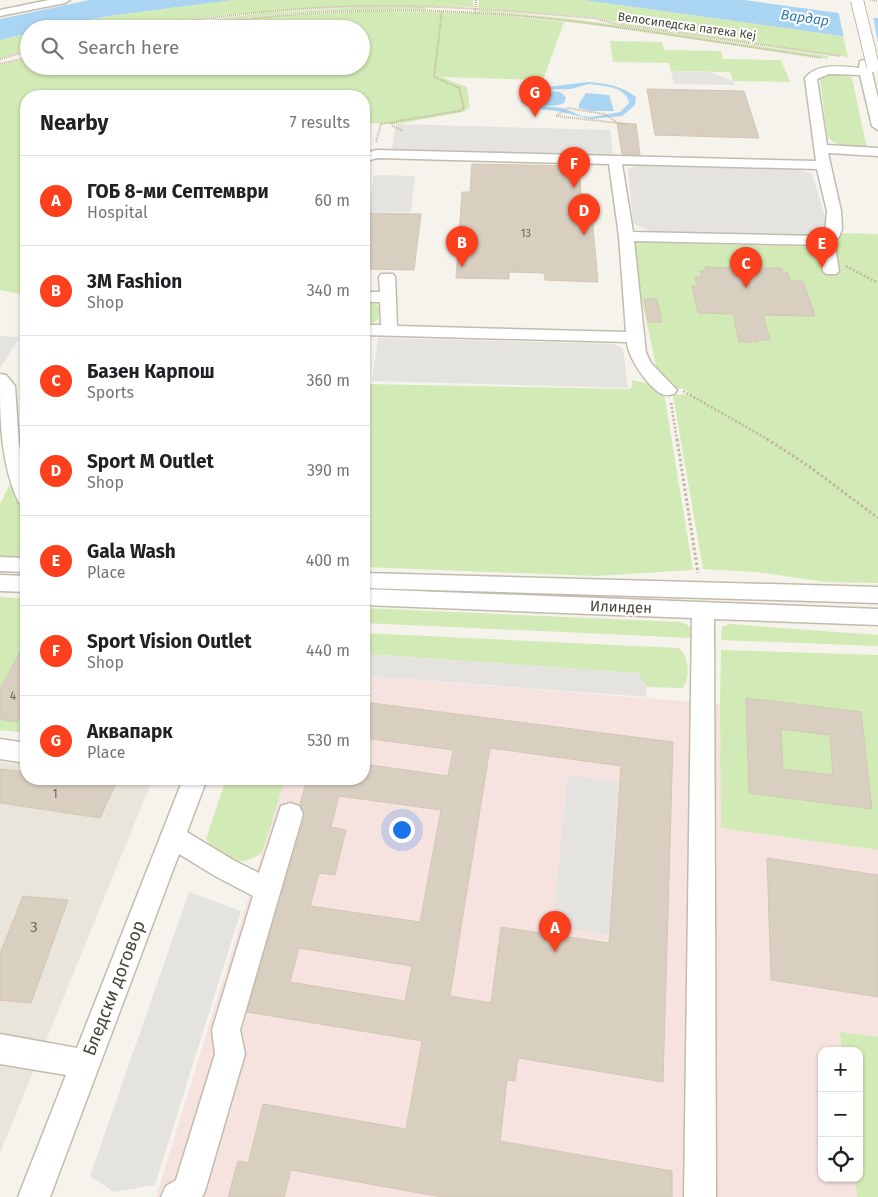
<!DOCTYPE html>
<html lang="en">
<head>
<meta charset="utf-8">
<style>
	body { margin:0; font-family:"Fira Sans",sans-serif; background:#f6f6f6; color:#202124 }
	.controls { position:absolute; right:15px; bottom:15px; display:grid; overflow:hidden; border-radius:10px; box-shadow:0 1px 4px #0004 }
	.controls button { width:45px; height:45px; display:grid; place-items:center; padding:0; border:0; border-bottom:1px solid #e0e0e0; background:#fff; color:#202124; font:25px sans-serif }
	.you { position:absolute; left:401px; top:829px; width:18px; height:18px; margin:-12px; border:4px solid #fff; border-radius:50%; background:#1a73e8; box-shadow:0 0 0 8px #1a73e833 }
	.badge { display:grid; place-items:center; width:32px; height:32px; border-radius:50%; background:#fc3f1d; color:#fff; font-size:16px; font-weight:700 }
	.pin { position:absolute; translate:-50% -41px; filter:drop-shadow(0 1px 2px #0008) }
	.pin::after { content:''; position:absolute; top:26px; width:18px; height:15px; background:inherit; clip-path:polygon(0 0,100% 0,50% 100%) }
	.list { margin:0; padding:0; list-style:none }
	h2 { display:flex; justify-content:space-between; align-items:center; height:65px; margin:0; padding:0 20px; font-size:21px }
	h2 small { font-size:16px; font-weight:400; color:#757577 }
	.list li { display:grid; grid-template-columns:32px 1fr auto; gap:15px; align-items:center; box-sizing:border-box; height:90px; padding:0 20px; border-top:1px solid #e0e0e0 }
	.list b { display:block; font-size:19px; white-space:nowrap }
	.list p { margin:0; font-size:16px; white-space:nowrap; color:#757577 }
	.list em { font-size:16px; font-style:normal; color:#757577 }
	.icon { flex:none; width:28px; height:28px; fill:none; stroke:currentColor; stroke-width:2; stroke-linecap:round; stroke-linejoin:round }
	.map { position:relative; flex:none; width:878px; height:1197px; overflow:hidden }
	.search { position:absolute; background:#fff; box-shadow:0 1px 4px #0004; left:20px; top:20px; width:350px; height:55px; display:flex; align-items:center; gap:12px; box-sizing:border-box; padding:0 18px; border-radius:28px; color:#757577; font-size:19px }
	.panel { position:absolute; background:#fff; box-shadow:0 1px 4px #0004; left:20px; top:90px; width:350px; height:695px; border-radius:20px }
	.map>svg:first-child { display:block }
	.residential { fill:#eae5da }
	.medical { fill:#f6e3e0; fill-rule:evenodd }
	.green { fill:#d2eab5 }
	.parking { fill:#e5e3e0 }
	.water { fill:#a9d4f2; fill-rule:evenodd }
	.pier { fill:#f6f3ec }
	.building { fill:#d8cfc1; stroke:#d3c7b4; fill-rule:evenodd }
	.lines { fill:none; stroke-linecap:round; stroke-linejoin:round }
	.minor-casing { stroke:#c2bbae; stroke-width:3 }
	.path-far2 { stroke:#c4b79f; stroke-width:2; stroke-dasharray:1 1; stroke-linecap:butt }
	.path-far1 { stroke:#c4b79f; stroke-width:2.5; stroke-dasharray:2 2; stroke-linecap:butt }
	.path { stroke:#c4b79f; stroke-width:3; stroke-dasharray:2.5 2.5; stroke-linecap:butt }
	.minor { fill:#fff; fill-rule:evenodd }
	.minor-bridge-casing { stroke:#c2bbae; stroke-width:14; stroke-linecap:butt }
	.path-bridge { stroke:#c4b79f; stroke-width:2; stroke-dasharray:1 1; stroke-linecap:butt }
	.minor-bridge { stroke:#fff; stroke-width:12 }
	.labels { text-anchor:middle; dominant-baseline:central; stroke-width:4; stroke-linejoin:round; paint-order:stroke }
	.far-number-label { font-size:11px; fill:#6e675b }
	.far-street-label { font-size:12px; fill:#4b4439; stroke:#fff }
	.number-label { font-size:12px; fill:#6e675b }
	.far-water-label { font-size:14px; font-style:italic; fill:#2e7ab2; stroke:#fff }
	.street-label { font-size:15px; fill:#4b4439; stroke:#fff }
	.near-number-label { font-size:15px; fill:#6e675b }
	.near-street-label { font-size:18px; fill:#4b4439; stroke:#fff }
</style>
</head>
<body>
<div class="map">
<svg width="878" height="1197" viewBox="0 0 878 1197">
	<rect width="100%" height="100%" fill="#f6f3ec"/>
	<path class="residential" d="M0,762L26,765V779H119L151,783L0,1153Z"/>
	<path class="medical" d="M364,676L720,704L722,828L878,850V1197H156L285,779H364ZM822,1051H859V1178H822Z"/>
	<path class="green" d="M233,0H473V7L388,5L311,8L214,16L129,29H46L108,16Z
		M479,0H584L843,36L848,57L622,24L594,17L478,8Z
		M364,7H426V10C368,9 311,11 253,17C216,20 179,29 142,29L262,13Z
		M478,10L574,19L828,56V59L568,21L478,12Z
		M372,11L475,13L564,22L543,80L441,77L467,87L470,107L463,112L396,124L367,123L364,131V96H26V295L0,290V65L29,58V66H361V29H171L273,16Z
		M29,33V50L0,58V40Z
		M610,41L662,42L664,50L721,51L723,59L781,60L790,82L733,81L730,72L671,71L669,63L613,62Z
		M830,74L846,75L852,78L867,149C853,147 836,148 827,136L820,78Z
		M840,233L878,234V583L826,582L756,572L703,569L673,395L690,394L684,389L661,388L629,242L826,247L838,240Z
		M364,302L376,304L382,309V315L375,322L364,325Z
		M632,380L650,384L664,393L693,570L595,576L364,567V381L365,384L629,389L632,387Z
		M26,452V557L0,556V504Z
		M0,597L26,599V733L0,730Z
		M364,608L679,622C689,624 693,628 693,638L364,623Z
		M729,624L878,635V646L721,640L722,627Z
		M364,633L678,648C689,653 691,681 682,688L647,687L638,673L364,654Z
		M721,650L878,655V850L721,828L720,704Z
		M226,779H285L262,853C244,864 238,864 221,852C215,848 209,845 206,839Z
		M840,1032L878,1037V1197H857L855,1178H859V1051H842Z"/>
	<path class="parking" d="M671,71L709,72L734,81L735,85L674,84Z
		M396,124L610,130L613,155L392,149Z
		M637,165L800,170L812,174L828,227L815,236L649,231L633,223L628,169Z
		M374,175L415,176L411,212H368Z
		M0,336L20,337L0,368Z
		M378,338L613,344L623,348L628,388L372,381Z
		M364,654L638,673L646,685V697L364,676Z
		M568,775L618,782L608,935L552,926Z
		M189,892L241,911L155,1185L114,1192L90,1176Z"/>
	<path class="water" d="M89,0H233L108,16L46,29H29V33L0,40V19Z
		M584,0H744L874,18H878V41Z
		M588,82C604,83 623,86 636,97L635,105L622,116L591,119L557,111L530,108L521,102V97L538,88ZM589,84C603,86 626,86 629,103L620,112L591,117L582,116L563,108L533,105L528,99L543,90L532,99C540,108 553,107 564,103L566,97L560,92L543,90L571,89Z
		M586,93L609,95L614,111H591L579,108V104Z"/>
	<path class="pier" d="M838,10L873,15L878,43L844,38Z"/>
	<path class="building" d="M647,89L744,91L759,138L655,135Z
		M617,123L636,124L640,155L622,154Z
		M472,164L579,166L581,194H590L598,282L545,280L544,273L509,272V279L456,278L462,192H470Z
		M364,213L421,214L414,270L364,269Z
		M732,257H748L751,268H781L783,273H788L790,281H803L815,316L763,315L770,340H758V342H739L733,314L698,313L692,286H697L695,277L701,278L700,271H706L705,267L735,268Z
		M644,299H657L662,322H648Z
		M26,641V703L17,722L0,719V689Z
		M746,698L861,712L872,809L749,793ZM781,729L830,735L833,775L783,769Z
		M364,702L673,742L663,1082L518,1058L515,1081L507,1080L500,1141L672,1171V1197H442L291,1170L284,1197H228L238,1161L248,1163L263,1104L406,1129L422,1041L247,1012L305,815L300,804L307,779H364V764L448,776L453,750L364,738ZM490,748L621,766L609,943L501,927L491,1003L450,996ZM339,796L441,810L420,922L310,906L319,873L335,875L346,830L331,827ZM299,948L412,966L405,1001L290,982Z
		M0,769L26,772V779H69L115,785L100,818L0,803Z
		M767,858L878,875V997L771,980Z
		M23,896L68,900L31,1003L0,1000V954Z"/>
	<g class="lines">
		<g class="minor-casing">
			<path id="minor" d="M49,0H70L65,3L0,16V10Z
				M864,60L870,64L878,98V130L872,126L860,75L829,74L817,79L827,145L878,148V156L828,153L841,211L842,229L839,237L834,241L839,271L836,274H826L823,271L819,245L634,241L646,353L651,363L677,390L674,394C670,395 666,396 662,394C648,387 628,358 627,342L364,335V325H381L380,302H364V292H380L379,277L381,274H393L395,277L397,326L626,332L619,236L609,164L377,158L364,162V154L376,150L816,161L805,78C817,63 842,66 859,68L860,61ZM622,164L817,169L827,211L825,234L818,236L633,232Z
				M0,374L6,375L15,386L19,445L26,480V505L19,503C0,463 0,418 0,374Z
				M0,557L26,558V572L0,571Z
				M364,573L878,587V603L364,588Z
				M0,575L26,576V592L0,591Z
				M364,589L878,609V625L714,619L716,1197H684L692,618L364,605Z
				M0,739L26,743V763L0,759Z
				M183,779H207L187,832L233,860L259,873L281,806L290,803L299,806L303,814L240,1030L245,1054L205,1191L202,1197H161L166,1186L176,1180L215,1054L212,1030L253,896L215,876L179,854L50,1197H18L66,1075L0,1064V1034L77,1048Z"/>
		</g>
		<path class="path-far2" d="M870,0L878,1
			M136,29C225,14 314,5 404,6C468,7 531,13 594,18L615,24L840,56
			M166,29C256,16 346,8 437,11C566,15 694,39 822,58
			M0,59L29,51
			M0,64L29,57
			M556,116L626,124
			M556,116L568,108L604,114L617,122
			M391,122L393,126L403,131
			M376,142L381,124L459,111L464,108L459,88L434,77L442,11"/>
		<path class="path-far1" d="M846,266L878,283
			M683,391L769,440
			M671,403L677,440"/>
		<path class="path" d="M677,439L698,573
			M767,439L810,467L878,518"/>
		<use href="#minor" class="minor"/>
		<g class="minor-bridge-casing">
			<path id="minor-bridge" d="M857,0L873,66"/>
		</g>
		<path class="path-bridge" d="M475,13L476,0"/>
		<use href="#minor-bridge" class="minor-bridge"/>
	</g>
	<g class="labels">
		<g class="far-number-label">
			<text x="526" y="233">13</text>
		</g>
		<g class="far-street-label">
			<text transform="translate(687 26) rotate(8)">Велосипедска патека Кеј</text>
		</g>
		<g class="number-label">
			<text x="13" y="696">4</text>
			<text x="55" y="794">1</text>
		</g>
		<g class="far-water-label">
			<text transform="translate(805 18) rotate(8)">Вардар</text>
		</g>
		<g class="street-label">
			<text transform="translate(621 607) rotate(2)">Илинден</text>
		</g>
		<g class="near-number-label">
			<text x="34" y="927">3</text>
		</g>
		<g class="near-street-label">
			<text transform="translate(114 988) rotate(-69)">Бледски договор</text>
		</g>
	</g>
</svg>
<div class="controls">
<button>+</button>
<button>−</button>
<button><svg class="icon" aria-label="locate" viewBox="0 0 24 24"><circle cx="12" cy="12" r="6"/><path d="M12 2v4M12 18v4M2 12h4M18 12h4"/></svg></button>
</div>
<div class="you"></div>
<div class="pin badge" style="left:555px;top:952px">A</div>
<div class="pin badge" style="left:462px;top:267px">B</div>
<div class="pin badge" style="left:746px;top:288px">C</div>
<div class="pin badge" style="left:584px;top:235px">D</div>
<div class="pin badge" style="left:822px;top:268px">E</div>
<div class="pin badge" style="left:574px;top:188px">F</div>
<div class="pin badge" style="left:535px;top:117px">G</div>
<div class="search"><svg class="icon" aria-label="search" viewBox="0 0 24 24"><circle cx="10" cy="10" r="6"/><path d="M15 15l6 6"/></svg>Search here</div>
<section class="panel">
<h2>Nearby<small>7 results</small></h2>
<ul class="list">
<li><span class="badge">A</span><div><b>ГОБ 8-ми Септември</b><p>Hospital</p></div><em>60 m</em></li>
<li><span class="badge">B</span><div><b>3M Fashion</b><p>Shop</p></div><em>340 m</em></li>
<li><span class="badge">C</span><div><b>Базен Карпош</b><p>Sports</p></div><em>360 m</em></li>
<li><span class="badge">D</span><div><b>Sport M Outlet</b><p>Shop</p></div><em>390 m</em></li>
<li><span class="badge">E</span><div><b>Gala Wash</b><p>Place</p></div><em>400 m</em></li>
<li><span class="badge">F</span><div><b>Sport Vision Outlet</b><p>Shop</p></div><em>440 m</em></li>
<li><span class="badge">G</span><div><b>Аквапарк</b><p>Place</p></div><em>530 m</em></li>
</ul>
</section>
</div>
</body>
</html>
